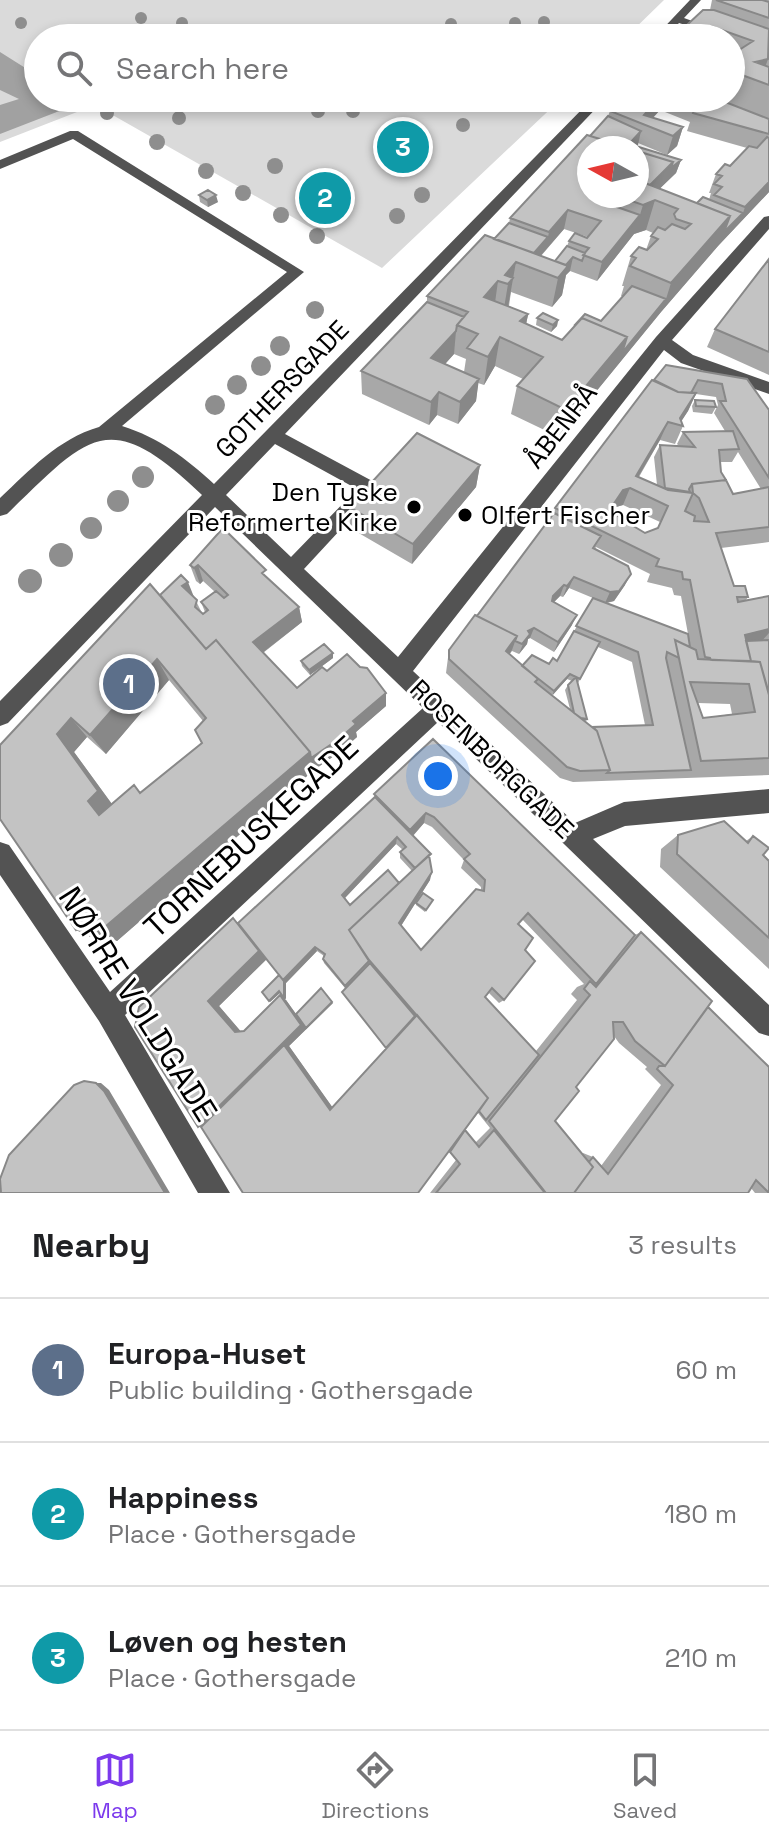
<!DOCTYPE html>
<html lang="en">
<head>
<meta charset="utf-8">
<style>
	body { margin:0; font-family:"Space Grotesk",sans-serif; background:#f6f6f6; color:#202124 }
	.compass { position:absolute; left:577px; top:136px; width:72px; height:72px; border-radius:50%; background:#fff; box-shadow:0 4px 12px #0003; rotate:278deg }
	.you { position:absolute; left:438px; top:776px; width:28px; height:28px; margin:-20px; border:6px solid #fff; border-radius:50%; background:#1a73e8; box-shadow:0 0 0 12px #1a73e833 }
	.badge { display:grid; place-items:center; width:52px; height:52px; border-radius:50%; background:#7c3aed; color:#fff; font-size:26px; font-weight:700 }
	.pin { position:absolute; translate:-50% -50%; border:4px solid #fff; box-shadow:0 2px 8px #0006 }
	.list { margin:0; padding:0; list-style:none }
	h2 { display:flex; justify-content:space-between; align-items:center; height:104px; margin:0; padding:0 32px; font-size:34px }
	h2 small { font-size:26px; font-weight:400; color:#757577 }
	.list li { display:grid; grid-template-columns:52px 1fr auto; gap:24px; align-items:center; box-sizing:border-box; height:144px; padding:0 32px; border-top:2px solid #e0e0e0 }
	.list b { display:block; font-size:30px; white-space:nowrap }
	.list p { margin:0; font-size:26px; white-space:nowrap; color:#757577 }
	.list em { font-size:26px; font-style:normal; color:#757577 }
	.icon { flex:none; width:44px; height:44px; fill:none; stroke:currentColor; stroke-width:2; stroke-linecap:round; stroke-linejoin:round }
	.map { position:relative; flex:none; width:769px; height:1193px; overflow:hidden }
	.search { position:absolute; background:#fff; box-shadow:0 4px 12px #0003; left:24px; right:24px; top:24px; height:88px; display:flex; align-items:center; gap:20px; box-sizing:border-box; padding:0 28px; border-radius:44px; color:#757577; font-size:30px }
	.sheet { height:536px; background:#fff }
	nav { display:flex; justify-content:space-around; align-items:center; box-sizing:border-box; height:112px; border-top:2px solid #e0e0e0; background:#fff; font-size:22px; color:#757577 }
	nav a { display:grid; justify-items:center; gap:4px }
	nav .on { color:#7c3aed }
	.map>svg:first-child { display:block }
	.green { fill:#dadada }
	.water { fill:#a1a1a1 }
	.lines { fill:none; stroke-linecap:round; stroke-linejoin:round }
	.minor { fill:#535353; fill-rule:evenodd }
	.tree { fill:#8e8e8e }
	.wall { fill:#a8a8a8; fill-rule:evenodd }
	.shaded-wall { fill:#888 }
	.building { fill:#c3c3c3; stroke:#888; stroke-width:2; fill-rule:evenodd }
	.poi-dot { fill:#000; stroke:#fff; stroke-width:3 }
	.labels { text-anchor:middle; dominant-baseline:central; stroke-width:6; stroke-linejoin:round; paint-order:stroke }
	.street-label { font-size:26px; fill:#000; stroke:#fff }
	.poi-label { font-size:26px; fill:#000; stroke:#fff; text-anchor:end }
	.near-street-label { font-size:32px; fill:#000; stroke:#fff }
</style>
</head>
<body>
<div class="map">
<svg width="769" height="1193" viewBox="0 0 769 1193">
	<rect width="100%" height="100%" fill="#fff"/>
	<path class="green" d="M0,0H664L625,38H38V98H562L382,268L95,105L0,142Z"/>
	<path class="water" d="M0,52L38,76V98H72L80,103L0,134V105L19,99L0,90Z"/>
	<g class="lines">
		<path class="minor" d="M690,0H701L684,18L733,36V40L679,23L665,38H654Z
			M593,98H606L285,434L376,483L379,488L304,569L398,657L656,337L764,217L769,216V229L672,340L693,355L769,382V394L681,363L664,350L413,671L575,823L624,802L769,789V813L625,826L593,839L769,1005V1036L759,1033L438,722L125,1015L230,1193H198L99,1021L0,875V842L9,845L110,992L423,708L215,507L8,723L0,726V701L202,495C108,405 89,435 7,514L0,516V498C30,470 58,439 99,427L287,272L73,139L0,169V160L70,131H78L304,272L122,426C158,437 187,459 214,484ZM275,444L357,489L291,557L226,495Z"/>
	</g>
	<g class="tree">
		<circle cx="141" cy="18" r="6"/>
		<circle cx="544" cy="22" r="6"/>
		<circle cx="21" cy="23" r="6"/>
		<circle cx="182" cy="23" r="6"/>
		<circle cx="515" cy="23" r="6"/>
		<circle cx="451" cy="24" r="6"/>
		<circle cx="318" cy="111" r="7"/>
		<circle cx="353" cy="111" r="7"/>
		<circle cx="107" cy="113" r="7"/>
		<circle cx="179" cy="118" r="7"/>
		<circle cx="463" cy="125" r="7"/>
		<circle cx="157" cy="142" r="8"/>
		<circle cx="275" cy="166" r="8"/>
		<circle cx="206" cy="171" r="8"/>
		<circle cx="327" cy="183" r="8"/>
		<circle cx="243" cy="193" r="8"/>
		<circle cx="422" cy="195" r="8"/>
		<circle cx="281" cy="215" r="8"/>
		<circle cx="397" cy="216" r="8"/>
		<circle cx="317" cy="236" r="8"/>
		<circle cx="315" cy="310" r="9"/>
		<circle cx="280" cy="346" r="10"/>
		<circle cx="261" cy="366" r="10"/>
		<circle cx="237" cy="385" r="10"/>
		<circle cx="215" cy="405" r="10"/>
		<circle cx="143" cy="477" r="11"/>
		<circle cx="118" cy="501" r="11"/>
		<circle cx="91" cy="528" r="11"/>
		<circle cx="61" cy="555" r="12"/>
		<circle cx="30" cy="581" r="12"/>
	</g>
	<path class="wall" d="M712,0H769V57L768,60L769,57V119L716,98H731V38H673L710,10Z
		M623,98H715L769,119V192L718,246L661,312L559,437L511,414L517,386L523,379L495,366L484,385L478,383L476,401L458,424L437,415L429,425L362,394L361,371L427,302V296L494,239L509,223L510,218L590,136L608,116L610,111ZM660,110L690,122L687,131L747,148L730,166L716,174L709,193H711L709,200L697,203L659,189L676,173L681,160L636,146L638,143L667,155L677,146L683,127L653,118ZM589,148H637V196H589ZM564,229L588,237L569,241L567,246L555,261L541,256ZM646,230L653,233L651,236L646,250L631,256L622,286H624L621,296H623L601,321L562,340L526,324L528,315L509,306L511,292L552,307L562,295L566,275L570,271L597,281L634,234ZM454,354L466,359L464,372L445,364Z
		M199,195L218,202L208,207L200,202Z
		M769,259V375L707,347L715,329Z
		M537,318L558,320L557,326L551,332L536,325Z
		M747,379L769,410V542L721,548L734,586L748,597L746,600L769,596V775L573,782L560,778L446,673L449,650L477,616L554,513L555,508L652,380ZM696,394L716,397L718,405L714,413L725,431L683,432L677,444L679,446L660,445L654,457L657,485L639,477L660,440L675,444L683,426L681,421L688,411ZM738,452L761,489L733,494L721,472L720,462H732ZM623,505L660,522L657,529L645,533L620,518L613,511L616,507ZM596,547L650,574L647,582L672,588L674,595L681,596L688,634L607,603L614,601L625,585L595,549ZM569,588L593,598L557,661L549,664L522,666L509,655L512,651L519,654L527,644L528,639L530,638L554,652L572,625L554,602L560,596L563,597ZM598,647L632,662L645,725L592,728L586,722L587,719L578,683ZM567,679L572,681L568,685L565,690L570,709L552,695ZM698,703L730,704L732,714L703,718Z
		M695,400L716,407L712,414L693,412L692,406Z
		M480,465L476,487L412,564L350,528L349,507Z
		M190,565L268,579L299,607L302,622L263,653L297,688L327,671L386,693V706L356,732L357,737L341,751L314,770L117,941L102,934L95,939L76,930L0,819L160,595L194,597L202,613L203,614L205,612L201,602L215,592L203,581L200,584L196,581ZM169,680L203,721L202,743L141,793L134,785L112,804L74,752L87,737L106,754Z
		M333,653V658L310,675L302,666L301,661Z
		M433,739L635,935L641,932L709,1007L769,1193H755L751,1188L748,1193H430L456,1160L449,1152L198,1127L135,1027L238,923L375,797L374,794ZM424,823L432,827L464,860L461,868L481,887V891L421,950L401,926L430,880V859L413,836ZM396,844L403,850L400,852V858L412,871L399,883L350,905L345,898ZM522,919L584,984L577,987L571,994L577,1000L536,1051L485,997L489,993L499,1003L504,1000L525,950L518,924ZM317,951L324,956L323,959L324,963L345,988L386,1049L332,1107L289,1046L333,1003L296,1014L286,1000L280,995L244,1031L241,1032L219,1006L266,959L279,975L270,1002L280,993L286,999V983ZM614,1036L619,1043L647,1067L645,1069L661,1085L601,1166L593,1157L583,1153V1154L555,1121L576,1087ZM478,1113L490,1128L475,1143L465,1130Z
		M678,835L746,841L753,836L763,855L769,861V969L660,867L661,849Z
		M433,900L425,912L416,905V903Z"/>
	<path class="shaded-wall" d="M711,26L708,38H695V36Z
		M768,59L760,82L755,62Z
		M659,98H663L660,110L646,125L644,115Z
		M683,127L677,146L667,155L673,136Z
		M641,131L638,145L634,148L629,144Z
		M681,160L676,173L644,204L655,200L646,230L634,234L643,205L630,200L673,162Z
		M769,182V192L718,246L661,312L559,437L566,410L627,337L666,299L671,283L730,216L743,213L745,207Z
		M216,195L218,202L208,207L207,200Z
		M568,210L564,229L529,269L532,255L548,237L549,232Z
		M640,215L634,234L597,281L602,262Z
		M573,257L570,271L566,275L562,295L552,307L558,278L556,277Z
		M516,262L508,307L503,314L508,284L505,275Z
		M498,281L494,310L484,297Z
		M528,314V315L522,343L520,321Z
		M558,320L557,326L551,332L553,325Z
		M456,331L454,354L430,381L431,358Z
		M500,337L495,366L484,385L488,357Z
		M479,379L476,401L458,424L460,402Z
		M439,392L437,415L429,425L431,402Z
		M696,393L688,411L679,425L680,418Z
		M668,422L660,440L631,489L636,476Z
		M480,465L476,487L412,564L413,544Z
		M630,488L623,505L616,507L604,524L611,508L623,490Z
		M198,565L203,581L200,584L194,568Z
		M631,574L625,585L614,601L605,603L610,592Z
		M574,577L569,588L563,597L567,586Z
		M188,582L194,597L182,586Z
		M564,585L560,596L549,607L553,596Z
		M299,607L302,622L257,657L253,642Z
		M577,615L572,625L554,652L558,642Z
		M534,628L530,638L528,639L527,644L519,654L528,631Z
		M769,629V634V633L760,643L744,647L745,635Z
		M517,636L512,650L502,665L506,651Z
		M333,653V658L310,675L309,670Z
		M157,659L169,680L106,754L90,735Z
		M570,674L567,679L552,696L554,691Z
		M386,693V706L356,732L357,737L341,751L314,770L311,758Z
		M71,718L87,737L74,752L114,807L99,815L88,801L57,734Z
		M310,752L314,770L117,941L102,934L95,939L76,930Z
		M426,813L424,823L409,840L410,830Z
		M397,837L396,844L343,900L342,895Z
		M432,872L430,880L399,929V923Z
		M242,928L267,959L219,1006L244,1035L235,1032L208,1001Z
		M315,947L317,951L286,983V999L284,998L283,980Z
		M279,991L281,992L270,1002L269,1001Z
		M280,995L286,1000L306,1028L332,1002L333,1003L289,1046L333,1108L330,1110L211,1124L198,1127Z
		M96,1083H101L109,1090L170,1193H165Z"/>
	<path class="building" d="M716,0H762L769,2V18Z
		M703,10H714L769,29L768,59L755,62L769,67V85L731,71V50L736,52L753,41L711,26L695,36L699,38H673Z
		M609,32L622,35L620,38H603Z
		M623,98H659L644,115L683,127L673,136L610,111Z
		M683,98H715L769,119V134L693,113L697,103Z
		M608,116L641,131L629,144L681,160L671,168L673,162L637,151V148H629L590,136Z
		M587,135L629,148H589V196H621L620,197L617,207L640,215L602,262L583,255L589,248L569,241L575,233L587,238L601,221L568,210L549,232L510,218Z
		M767,137L769,138V182L745,207L714,195L722,187L714,184L722,176L716,174L725,164L730,166L749,146L757,148Z
		M637,151L673,162L650,185L645,183L637,187Z
		M645,183L730,216L671,283L630,266L636,258L631,256L639,247L647,250L658,239L651,236L658,227L665,230L672,224L685,229L691,224L676,219L674,214L678,209L655,200L643,205L620,197L637,196V187Z
		M208,190L216,195L207,200L199,195Z
		M703,197L743,213L724,232L730,216L697,203Z
		M509,223L548,237L534,253L494,239Z
		M485,235L568,266L558,278L516,262L505,275L513,278L508,284L498,281L484,297L528,314L520,321L562,340L582,318L627,337L566,410L517,386L543,357L500,337L488,357L467,348L478,334L457,325L468,312L427,296Z
		M567,246L585,253L582,261L573,257L566,265L555,261Z
		M769,259V352L715,329Z
		M632,286L666,299L622,353L627,337L582,318L574,326L585,314L601,321Z
		M427,302L464,317L457,325L456,331L431,358L479,379L460,402L439,392L431,402L361,371Z
		M543,313L558,320L553,325L537,318Z
		M666,365L747,379L769,410V478L720,401H726L722,384L698,380L691,393L678,392L654,380Z
		M652,380L678,392L696,393L680,418L683,426L668,422L636,476L668,490L693,493L692,484L726,480L733,494L769,487V527L716,533L734,586H745L748,597H737L738,602L769,596V629L745,635L751,661L711,660L710,658L705,657L690,580L683,579L682,572L656,566L659,559L555,508ZM630,488L668,506L658,528L645,533L620,518L611,508L623,490ZM693,493L699,498L709,522L694,521L695,516L685,511Z
		M695,400L714,401L716,407L696,406Z
		M733,431L739,449L719,450L721,472L726,480L692,484L689,489L690,492L665,488L660,445L695,447L683,432Z
		M417,433L480,465L413,544L349,507Z
		M554,513L601,536L593,548L628,566L631,574L619,591L610,592L574,577L567,586L564,585L553,596L552,601L577,615L558,642L534,628L528,631L530,634L522,644L515,641L517,636L477,616Z
		M223,528L266,570L262,573L299,607L253,642L297,688L322,667L327,671L347,654L360,667L367,668L386,693L353,721L356,724L339,739L311,758L310,752L216,640L206,649L160,595L181,575L188,582L182,586L197,600L195,607L203,614L208,610L201,602L216,591L224,598L228,595L198,565L194,568L190,565Z
		M150,584L206,649L216,640L310,752L99,932L91,919L76,930L0,819V745ZM157,659L206,718L195,730L202,743L140,793L134,785L99,815L88,801L98,791L57,734L71,718L90,735Z
		M593,598L688,634L690,647L675,640L679,658L667,652L666,658L691,770L607,773L610,770L597,731L593,727L653,725L638,652L576,626Z
		M475,615L517,636L506,651L538,679L535,682L597,731L610,770L580,771L567,767L449,659V650Z
		M574,631L600,642L580,679L576,677L587,719L581,718L574,713L568,685L576,677L570,674L554,691L522,666L532,655L549,664L553,658L557,661Z
		M675,640L696,650L698,659L760,662L769,695V758L701,761ZM690,682L749,684L755,712L703,718Z
		M769,640V690H768L760,662L751,661L746,641Z
		M324,644L333,653L309,670L301,661Z
		M433,739L635,935L596,984L528,913L518,924L533,938L525,950L535,961L504,1000L492,988L485,997L539,1055L486,1120L479,1111L488,1098L369,960L349,930L429,855L432,872L399,923L421,950L476,889L484,891L485,880L464,859L470,854L434,817L426,813L410,830L374,794Z
		M375,797L431,854L415,868L400,852L406,847L397,837L342,895L350,905L388,870L399,883L349,930L369,961L345,986L323,959L325,954L315,947L283,980L238,923Z
		M724,821L748,843L753,836L769,848L763,855L769,861V938L677,854L678,835Z
		M423,893L433,900L426,910L416,903Z
		M233,918L259,951L208,1001L235,1032L244,1031L280,995L301,1025L198,1127L135,1027L139,1007Z
		M641,932L712,1001L665,1066L635,1041L623,1022H613L614,1039L576,1087L579,1091L555,1121L593,1167L574,1193H546L489,1121L590,995L584,989L590,981L596,987Z
		M370,963L415,1016L386,1048L342,992Z
		M279,975L284,981V998L279,991L269,1001L262,992Z
		M321,988L332,1002L306,1028L296,1014Z
		M708,1007L769,1067V1193L756,1180L748,1193H574L593,1167L589,1162L593,1157L608,1174L673,1085L657,1069L659,1066H665Z
		M417,1015L488,1098L418,1193H243L201,1127L284,1045L330,1110Z
		M84,1081L96,1083L104,1091L165,1193H1L0,1179L9,1155L74,1085Z
		M465,1130L479,1147L494,1130L545,1193H436L460,1164L450,1152Z"/>
	<g class="poi-dot">
		<circle cx="414" cy="507" r="8"/>
		<circle cx="465" cy="515" r="8"/>
	</g>
	<g class="labels">
		<g class="street-label">
			<text transform="translate(282 389) rotate(-46)">GOTHERSGADE</text>
			<text transform="translate(561 426) rotate(-52)">ÅBENRÅ</text>
			<text transform="translate(492 759) rotate(44)">ROSENBORGGADE</text>
		</g>
		<g class="poi-label">
			<text x="398" y="492">Den Tyske<tspan x="398" dy="30">Reformerte Kirke</tspan></text>
			<text x="481" y="515" text-anchor="start">Olfert Fischer</text>
		</g>
		<g class="near-street-label">
			<text transform="translate(251 837) rotate(-43)">TORNEBUSKEGADE</text>
			<text transform="translate(138 1004) rotate(58)">NØRRE VOLDGADE</text>
		</g>
	</g>
</svg>
<svg class="compass" viewBox="-18 -18 36 36"><path d="M0-13l5 13h-10z" fill="#e53935"/><path d="M0 13l5-13h-10z" fill="#757577"/></svg>
<div class="you"></div>
<div class="pin badge" style="left:129px;top:684px;background:#5c6f8a">1</div>
<div class="pin badge" style="left:325px;top:198px;background:#0f9aa8">2</div>
<div class="pin badge" style="left:403px;top:147px;background:#0f9aa8">3</div>
<div class="search"><svg class="icon" aria-label="search" viewBox="0 0 24 24"><circle cx="10" cy="10" r="6"/><path d="M15 15l6 6"/></svg>Search here</div>
</div>
<section class="sheet">
<h2>Nearby<small>3 results</small></h2>
<ul class="list">
<li><span class="badge" style="background:#5c6f8a">1</span><div><b>Europa-Huset</b><p>Public building · Gothersgade</p></div><em>60 m</em></li>
<li><span class="badge" style="background:#0f9aa8">2</span><div><b>Happiness</b><p>Place · Gothersgade</p></div><em>180 m</em></li>
<li><span class="badge" style="background:#0f9aa8">3</span><div><b>Løven og hesten</b><p>Place · Gothersgade</p></div><em>210 m</em></li>
</ul>
</section>
<nav>
<a class="on"><svg class="icon" aria-label="map" viewBox="0 0 24 24"><path d="M3 6l6-2 6 2 6-2v14l-6 2-6-2-6 2zM9 4v14M15 6v14"/></svg>Map</a>
<a><svg class="icon" aria-label="directions" viewBox="0 0 24 24"><path d="M12 3l9 9-9 9-9-9zM9 14v-3h6M13 9l2 2-2 2"/></svg>Directions</a>
<a><svg class="icon" aria-label="saved" viewBox="0 0 24 24"><path d="M7 4h10v16l-5-4-5 4z"/></svg>Saved</a>
</nav>
</body>
</html>
